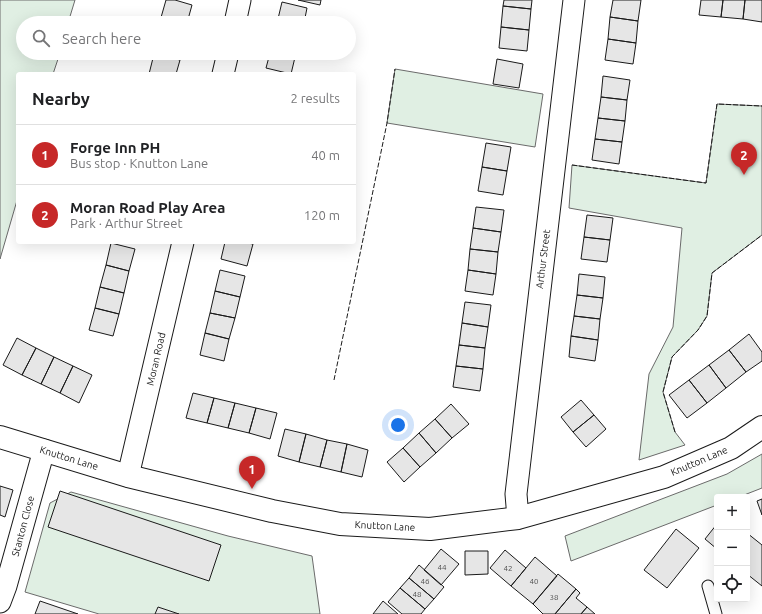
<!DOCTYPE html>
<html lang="en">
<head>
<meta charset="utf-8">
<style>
	body { margin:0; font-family:Ubuntu,sans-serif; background:#f2f2f2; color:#202124 }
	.controls { position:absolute; right:12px; bottom:12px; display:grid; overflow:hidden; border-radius:4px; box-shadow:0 4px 16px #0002 }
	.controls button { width:36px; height:36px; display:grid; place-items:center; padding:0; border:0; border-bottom:1px solid #e0e0e0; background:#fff; color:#202124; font:20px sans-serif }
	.you { position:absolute; left:398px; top:425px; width:14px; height:14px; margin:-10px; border:3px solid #fff; border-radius:50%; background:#1a73e8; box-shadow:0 0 0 6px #1a73e833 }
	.badge { display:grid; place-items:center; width:26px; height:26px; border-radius:50%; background:#c62828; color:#fff; font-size:13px; font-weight:700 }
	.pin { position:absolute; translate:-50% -33px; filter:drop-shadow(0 1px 2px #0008) }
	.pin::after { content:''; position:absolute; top:21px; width:14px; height:12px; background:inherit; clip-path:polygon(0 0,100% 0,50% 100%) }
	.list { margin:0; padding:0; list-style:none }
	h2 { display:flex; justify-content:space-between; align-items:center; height:52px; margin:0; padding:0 16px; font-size:17px }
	h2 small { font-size:13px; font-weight:400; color:#757577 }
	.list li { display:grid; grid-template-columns:26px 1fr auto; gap:12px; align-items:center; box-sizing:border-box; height:60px; padding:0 16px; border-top:1px solid #e0e0e0 }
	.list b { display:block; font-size:15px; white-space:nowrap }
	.list p { margin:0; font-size:13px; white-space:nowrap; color:#757577 }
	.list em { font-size:13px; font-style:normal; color:#757577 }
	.icon { flex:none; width:22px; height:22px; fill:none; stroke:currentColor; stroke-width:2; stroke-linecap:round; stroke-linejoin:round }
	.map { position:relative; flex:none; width:762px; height:614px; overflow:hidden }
	.search { position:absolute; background:#fff; box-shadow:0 4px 16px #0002; left:16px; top:16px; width:340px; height:44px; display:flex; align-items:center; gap:10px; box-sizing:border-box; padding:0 14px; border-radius:22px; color:#757577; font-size:15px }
	.panel { position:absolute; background:#fff; box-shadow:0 4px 16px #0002; left:16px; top:72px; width:340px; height:172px; border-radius:4px }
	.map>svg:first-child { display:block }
	.green { fill:#e0efe3; stroke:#6a6a6a }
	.building { fill:#e6e6e6; stroke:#1a1a1a }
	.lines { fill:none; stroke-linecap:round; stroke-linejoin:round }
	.service-casing { stroke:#1a1a1a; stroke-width:13 }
	.minor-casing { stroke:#1a1a1a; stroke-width:23 }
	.secondary-casing { stroke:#1a1a1a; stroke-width:24 }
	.service { stroke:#fff; stroke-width:11 }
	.minor { stroke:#fff; stroke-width:21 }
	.secondary { stroke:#fff; stroke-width:22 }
	.fence { stroke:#1a1a1a; stroke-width:1; stroke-dasharray:5 2; stroke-linecap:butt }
	.labels { text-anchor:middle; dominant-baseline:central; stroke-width:3; stroke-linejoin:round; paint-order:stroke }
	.number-label { font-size:8px; fill:#4d4d4d }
	.street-label { font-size:10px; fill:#1a1a1a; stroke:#fff }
</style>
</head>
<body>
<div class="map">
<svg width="762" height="614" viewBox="0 0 762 614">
	<rect width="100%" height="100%" fill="#fff"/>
	<path class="green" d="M0,0H75L68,23H23V53H60L53,74H18V197L0,259Z
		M395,69L543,94L535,147L387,123Z
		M717,104L762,106V235L712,273L707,316L698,330L672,357L663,392L675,432L685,445L639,460L649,374L673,327L682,228L569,208L572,165L706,183Z
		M762,454V488L739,497H717V505L571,561L565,536L727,474Z
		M71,492L228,536L312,556L320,614H99L25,592L50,503Z"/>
	<path class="building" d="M166,0H175L192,5L187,23H167L160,21Z
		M298,0H321L320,5Z
		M504,0H532L531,9L503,6Z
		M613,0H641L638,21L610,17Z
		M701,0H723L721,17L699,15Z
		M723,0H745L743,19L721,17Z
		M745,0H762V22L743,19Z
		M282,2L307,8L304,23H277Z
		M503,6L531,9L529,30L501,27Z
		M610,17L638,21L636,43L608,39Z
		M501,27L529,30L527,51L499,48Z
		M608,39L636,43L633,64L605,60Z
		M270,53H296L291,74L266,68Z
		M154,54L180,60L176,74H149Z
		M497,59L523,64L519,88L493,84Z
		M603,76L630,80L627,100L601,97Z
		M601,97L627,100L625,121L598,118Z
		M598,118L625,121L622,142L595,139Z
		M595,139L622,142L619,164L592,160Z
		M486,143L511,147L507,171L482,167Z
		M482,167L507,171L503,195L478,191Z
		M476,207L504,210L501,232L473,228Z
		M587,215L613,218L610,240L584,237Z
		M473,228L501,232L498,252L470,249Z
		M584,237L610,240L607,262L581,259Z
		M225,242H242L253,244L247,266L221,259Z
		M111,243L135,249L129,271L106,265Z
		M470,249L498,252L496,274L468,270Z
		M106,265L129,271L124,293L100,287Z
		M220,270L245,276L240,297L215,291Z
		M468,270L496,274L493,295L465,291Z
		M579,274L605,277L603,298L577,295Z
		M100,287L124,293L119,314L95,308Z
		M215,291L240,297L235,318L210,313Z
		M577,295L603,298L600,319L574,316Z
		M465,302L491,305L488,327L462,323Z
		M95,308L119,314L113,336L89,330Z
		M210,313L235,318L229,339L205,333Z
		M574,316L600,319L598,340L571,336Z
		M462,323L488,327L485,348L459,345Z
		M205,333L229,339L224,361L200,355Z
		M749,334L762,352V361L746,372L729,350Z
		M571,336L598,340L595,361L569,357Z
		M17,338L36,348L22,375L3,365Z
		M459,345L485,348L483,369L456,366Z
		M36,348L54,357L41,384L22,375Z
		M729,350L746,372L726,388L709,365Z
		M54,357L73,366L60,393L41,384Z
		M709,365L726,388L707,403L689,380Z
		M73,366L92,375L79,403L60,393Z
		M456,366L483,369L480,391L453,387Z
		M689,380L707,403L687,418L669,395Z
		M193,393L214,398L207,423L186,418Z
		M214,398L235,403L228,428L207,423Z
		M581,400L594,415L573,432L561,417Z
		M235,403L256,408L249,433L228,428Z
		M451,404L469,424L452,438L435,419Z
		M256,408L277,413L270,439L249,433Z
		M594,415L606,429L586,447L573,432Z
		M435,419L452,438L436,453L419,433Z
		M285,429L306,434L299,462L278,456Z
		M419,433L436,453L420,467L403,448Z
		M306,434L327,440L320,467L299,462Z
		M327,440L347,444L341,472L320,467Z
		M347,444L368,450L362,477L341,472Z
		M403,448L420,467L404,482L387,462Z
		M0,486L13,490L5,517L0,515Z
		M60,491L221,545L209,581L48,527Z
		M762,499V515L757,501Z
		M717,524V549L705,539Z
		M676,529L699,548L667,588L644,570Z
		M747,533L762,545V586L747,574Z
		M441,549L459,564L441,585L424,570Z
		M505,550L526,568L511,586L490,568Z
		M465,551H488V574L465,575Z
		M535,557L557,576L533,604L511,586Z
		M419,565L444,587L434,599L409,578Z
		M558,574L576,589L555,614H543L533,604Z
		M409,578L434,599L425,609L400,588Z
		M400,588L425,609L421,614H402L388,602Z
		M576,589L580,593L576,598L587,607L581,614H555Z
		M40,601L78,614H35Z
		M383,601L398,614H373Z
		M158,607L179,614H155Z
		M587,607L595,614H581Z"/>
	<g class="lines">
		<g class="service-casing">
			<path id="service" d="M708,586L716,614"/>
		</g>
		<g class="minor-casing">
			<path id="minor" d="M235,23L240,0
				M223,74L228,53
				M128,476L183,242
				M518,518L516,494L574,0
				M0,602L6,586L44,450"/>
		</g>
		<g class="secondary-casing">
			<path id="secondary" d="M0,437L128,476L272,511L340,524L430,529L518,518L664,477L731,448L762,427"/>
		</g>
		<use href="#service" class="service"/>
		<use href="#minor" class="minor"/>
		<use href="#secondary" class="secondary"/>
		<path class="fence" d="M572,165L706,183L717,104L762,106
			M334,380L387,123L395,69
			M675,432L663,392L672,357L698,330L707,316L712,273L762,235"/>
	</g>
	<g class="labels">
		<g class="number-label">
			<text x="442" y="567">44</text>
			<text x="508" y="568">42</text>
			<text x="425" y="581">46</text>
			<text x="534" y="581">40</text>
			<text x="417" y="594">48</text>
			<text x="554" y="597">38</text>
		</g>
		<g class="street-label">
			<text transform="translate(543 259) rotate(-83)">Arthur Street</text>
			<text transform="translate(156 359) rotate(-77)">Moran Road</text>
			<text transform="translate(69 458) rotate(17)">Knutton Lane</text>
			<text transform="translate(699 461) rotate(-23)">Knutton Lane</text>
			<text transform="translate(23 526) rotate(-75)">Stanton Close</text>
			<text transform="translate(385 526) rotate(3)">Knutton Lane</text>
		</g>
	</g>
</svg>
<div class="controls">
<button>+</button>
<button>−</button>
<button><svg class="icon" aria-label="locate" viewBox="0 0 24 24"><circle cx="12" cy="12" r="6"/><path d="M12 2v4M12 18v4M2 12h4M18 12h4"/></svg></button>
</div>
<div class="you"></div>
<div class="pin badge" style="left:252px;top:489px">1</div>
<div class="pin badge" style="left:744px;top:175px">2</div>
<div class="search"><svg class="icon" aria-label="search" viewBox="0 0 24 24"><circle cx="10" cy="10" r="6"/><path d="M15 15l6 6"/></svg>Search here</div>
<section class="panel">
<h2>Nearby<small>2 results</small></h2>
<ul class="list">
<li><span class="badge">1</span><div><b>Forge Inn PH</b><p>Bus stop · Knutton Lane</p></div><em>40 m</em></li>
<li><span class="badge">2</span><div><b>Moran Road Play Area</b><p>Park · Arthur Street</p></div><em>120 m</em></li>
</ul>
</section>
</div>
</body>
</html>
